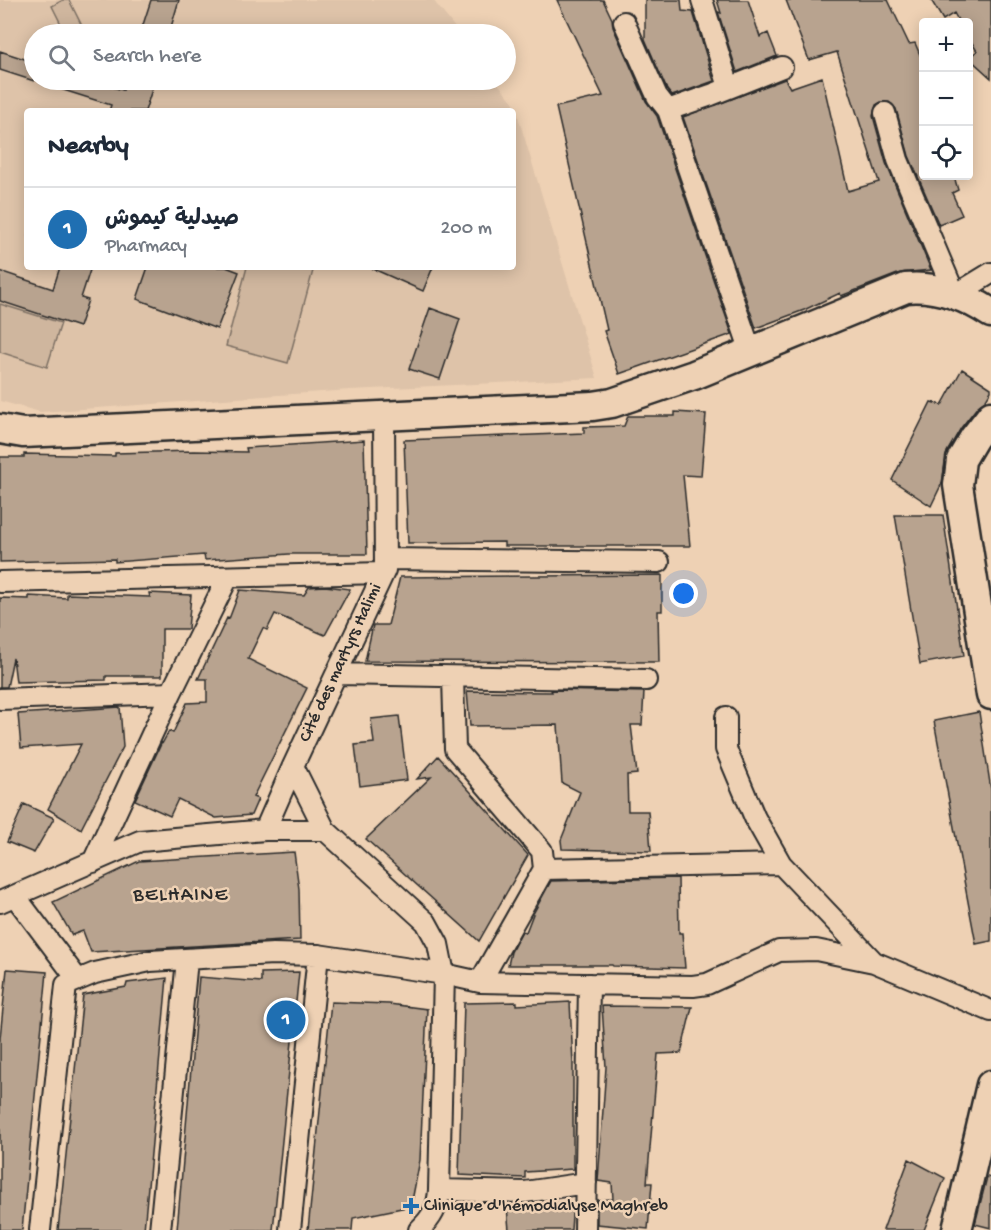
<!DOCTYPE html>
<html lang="en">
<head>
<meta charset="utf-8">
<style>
	body { margin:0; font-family:"Gochi Hand","Playpen Sans Arabic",sans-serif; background:#f2f2f3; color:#1f2937 }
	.controls { position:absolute; right:18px; top:18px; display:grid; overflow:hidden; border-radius:6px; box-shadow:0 3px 15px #0003 }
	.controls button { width:54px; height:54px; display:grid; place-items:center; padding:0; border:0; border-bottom:2px solid #e0e1e3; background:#fff; color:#1f2937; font:30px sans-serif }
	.you { position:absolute; left:684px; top:594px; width:21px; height:21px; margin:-15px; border:4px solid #fff; border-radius:50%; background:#1a73e8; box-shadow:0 0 0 9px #1a73e833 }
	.badge { display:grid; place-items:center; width:39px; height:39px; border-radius:50%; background:#1f6fb2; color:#fff; font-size:20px; font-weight:700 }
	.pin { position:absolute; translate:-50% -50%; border:3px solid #fff; box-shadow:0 2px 6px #0006 }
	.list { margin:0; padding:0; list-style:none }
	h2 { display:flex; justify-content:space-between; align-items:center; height:78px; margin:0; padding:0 24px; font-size:26px }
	h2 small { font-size:20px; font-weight:400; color:#747a83 }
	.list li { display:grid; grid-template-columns:39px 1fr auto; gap:18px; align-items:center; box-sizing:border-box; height:84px; padding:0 24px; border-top:2px solid #e0e1e3 }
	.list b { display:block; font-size:22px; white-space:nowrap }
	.list p { margin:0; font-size:20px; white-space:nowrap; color:#747a83 }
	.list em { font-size:20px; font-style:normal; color:#747a83 }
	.icon { flex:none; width:33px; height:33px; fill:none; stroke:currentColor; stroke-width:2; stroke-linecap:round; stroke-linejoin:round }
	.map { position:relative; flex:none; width:991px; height:1230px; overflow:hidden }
	.search { position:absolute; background:#fff; box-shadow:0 3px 15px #0003; left:24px; top:24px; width:492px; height:66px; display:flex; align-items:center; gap:15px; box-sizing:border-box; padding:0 21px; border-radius:33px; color:#747a83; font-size:22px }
	.panel { position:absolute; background:#fff; box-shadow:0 3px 15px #0003; left:24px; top:108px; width:492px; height:162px; border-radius:6px }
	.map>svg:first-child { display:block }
	.built { fill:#dec3a9; fill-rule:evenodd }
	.green { fill:#cfb69e; stroke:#7d7064; stroke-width:1.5 }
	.building { fill:#b8a38f; stroke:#2b2b2b; stroke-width:1.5 }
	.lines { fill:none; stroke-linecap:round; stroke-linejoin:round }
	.minor-casing { stroke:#2b2b2b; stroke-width:24 }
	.secondary-casing { stroke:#2b2b2b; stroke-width:33 }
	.minor { stroke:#eed1b4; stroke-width:20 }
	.secondary { stroke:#eed1b4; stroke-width:28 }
	.poi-dot { fill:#1f6fb2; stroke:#eed1b4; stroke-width:2 }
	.labels { text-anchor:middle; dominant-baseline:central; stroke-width:5; stroke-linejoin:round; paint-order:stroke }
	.street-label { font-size:18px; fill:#2b2b2b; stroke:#eed1b4 }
	.poi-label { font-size:18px; fill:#2b2b2b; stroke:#eed1b4; text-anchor:start }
	.neighbourhood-label { font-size:20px; letter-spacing:1.5px; fill:#2b2b2b; stroke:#eed1b4 }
</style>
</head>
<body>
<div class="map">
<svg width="991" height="1230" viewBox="0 0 991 1230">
	<rect width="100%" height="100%" fill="#eed1b4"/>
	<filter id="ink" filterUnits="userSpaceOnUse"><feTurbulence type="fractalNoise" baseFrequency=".0167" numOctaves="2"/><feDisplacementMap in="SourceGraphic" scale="12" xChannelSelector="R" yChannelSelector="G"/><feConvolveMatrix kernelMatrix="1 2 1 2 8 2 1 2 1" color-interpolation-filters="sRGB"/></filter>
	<g filter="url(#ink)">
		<path class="built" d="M0,0H433L460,34H34V80H495L514,103L597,378L350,390L40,412L0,401ZM27,111H513V267H27Z"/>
		<path class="green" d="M63,0H69L85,32L81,34H66L52,6Z
			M247,267H314L288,363L226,346Z
			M0,304L61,323L47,367L0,352Z"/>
		<path class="building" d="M151,0H179L169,34H140Z
			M557,0H603L612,19L613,27L646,101L657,116L732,334L619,374L604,331L607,330L556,107L603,96Z
			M645,0H681L682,11L693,12L714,81L672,96L667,90L645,39Z
			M717,0H748L760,37L768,33L777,56L737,72L718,12L721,13Z
			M786,0H888L909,44L915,43L924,64V176H954L958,190L952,193L962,215L939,225L909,156L896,109L889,102H881L876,105L873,116L886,163L931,270L900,273L841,296L840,293L804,310L756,328L683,117L785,79L790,88L822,77L848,191L879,182L837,52L809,60Z
			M931,0H991V78L969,58L977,51L969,38V22H959L954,13L943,20Z
			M0,51L34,62V81L0,70Z
			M41,80H89L123,90L126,80H155L145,111H109L111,105L41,83Z
			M60,267H91L81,298L88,300L79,327L0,301V271L53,289Z
			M148,267H226L239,272L217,329L137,299Z
			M369,267H433L423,291Z
			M430,308L460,319L440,379L409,369Z
			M962,369L991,388V391L985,401L978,406L961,428L947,452L942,483L931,506L892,480L931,402L942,405Z
			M675,412L706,414L701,476L683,475L690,546H504V542L408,543L404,440L584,433V427L624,426L628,416H675Z
			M364,440L367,554H289L205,560L204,555L115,562V559L0,562V457H24V454L115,456V453L194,451L247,452L246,448Z
			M895,515H943L964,656L920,664Z
			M662,575V611H658L659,662L365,661L373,625H388L400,577Z
			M325,586L350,589L325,635L275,614L267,630L263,628L248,659L307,688L253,797L258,799L251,815L216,818L178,799L170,816L135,800L162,742V744L169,731L173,733L187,703L207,702V679H198L227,618L229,619L240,590L304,595L309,587Z
			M149,593L191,595L188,629H162V676H106V680L16,682L13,658L7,687H0V598L29,599V596L67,598V594L150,597Z
			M551,690L644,692L642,725H631L637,774L627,775L628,811H648L651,851L562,849L561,840L580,792L562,783L558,725L470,726L467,691L552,692Z
			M120,707L123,747L81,829L48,809L81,744L21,748L18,714Z
			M979,712L991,790V941L976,944L934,721Z
			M399,716L407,780L360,786L355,745L374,743L371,719Z
			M438,756L528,855L479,941L366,839L431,777L417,779Z
			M24,804L54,818L34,853L7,842Z
			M294,852L299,889L300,940L91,952L83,931L72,935L53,902L139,861Z
			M678,878L679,933H682L685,968L613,966L612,965H508L511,952L522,931L526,932L533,914L551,881Z
			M7,969L47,972L22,1230H0V1038Z
			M299,972L273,1230H177L199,977L261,982V973Z
			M167,978L144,1230H58L83,995L126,987L127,983Z
			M331,1002L389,1004L427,1009L420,1160L411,1206L353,1218L352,1230H308Z
			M517,1002V1005L570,1002L573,1064V1169L525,1172V1178L459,1175L464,1003Z
			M602,1006L692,1007L681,1053L658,1054L647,1183H652L648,1229L597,1224V1200L613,1199L612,1183L598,1181L606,1067Z
			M909,1159L945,1178L924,1230H883Z
			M987,1177L991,1178V1228L975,1224Z
			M573,1202L571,1230H509L507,1207Z"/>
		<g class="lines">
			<g class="minor-casing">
				<path id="minor" d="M702,0L729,87
					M624,22L657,96L668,110L751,352
					M668,110L711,95L782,67
					M885,113L898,160L955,295L991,273
					M385,559L659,562
					M0,582L383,573
					M338,674L646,680
					M453,677L455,749L542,851L544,869L480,982
					M0,699L171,693
					M726,717V749L755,818L781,864L874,962
					M293,766L325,830L426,922L438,944L444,974L439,1190C438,1207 432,1218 419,1230
					M265,830L293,766L385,570L384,415
					M93,862L171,693L228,577
					M544,869L781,864
					M15,896L78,980
					M0,902L140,841L265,830H325
					M439,1190L525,1192L586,1183
					M40,1230L66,985L95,973L150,961L273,954L318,955L444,974L480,982L693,986L707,984L779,951L816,950L874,962L991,1011
					M160,1230L187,960
					M290,1230L318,955
					M585,1230L589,984"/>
			</g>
			<g class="secondary-casing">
				<path id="secondary" d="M991,416L974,438L961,460L958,485L991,695
					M0,429L23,433L593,406L612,403L694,375L906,288C937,285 965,296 991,313
					M957,1230L991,1085"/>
			</g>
			<use href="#minor" class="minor"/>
			<use href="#secondary" class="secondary"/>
		</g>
	</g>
	<path class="poi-dot" d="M408 1197h6v6h6v6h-6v6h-6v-6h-6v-6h6z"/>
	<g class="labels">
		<g class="street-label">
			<text transform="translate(341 663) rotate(-65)">Cité des martyrs Halimi</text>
		</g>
		<g class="poi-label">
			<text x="424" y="1206">Clinique d'hémodialyse Maghreb</text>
		</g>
		<g class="neighbourhood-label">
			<text x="181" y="896">BELHAINE</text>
		</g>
	</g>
</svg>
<div class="controls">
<button>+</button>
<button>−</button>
<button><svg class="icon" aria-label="locate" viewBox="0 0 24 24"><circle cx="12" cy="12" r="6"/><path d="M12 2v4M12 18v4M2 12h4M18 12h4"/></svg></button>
</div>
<div class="you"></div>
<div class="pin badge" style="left:286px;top:1020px">1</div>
<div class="search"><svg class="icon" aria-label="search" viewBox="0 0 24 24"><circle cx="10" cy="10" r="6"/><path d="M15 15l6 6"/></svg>Search here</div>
<section class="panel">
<h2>Nearby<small></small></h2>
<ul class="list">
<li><span class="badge">1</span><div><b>صيدلية كيموش</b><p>Pharmacy</p></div><em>200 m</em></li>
</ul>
</section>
</div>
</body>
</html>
